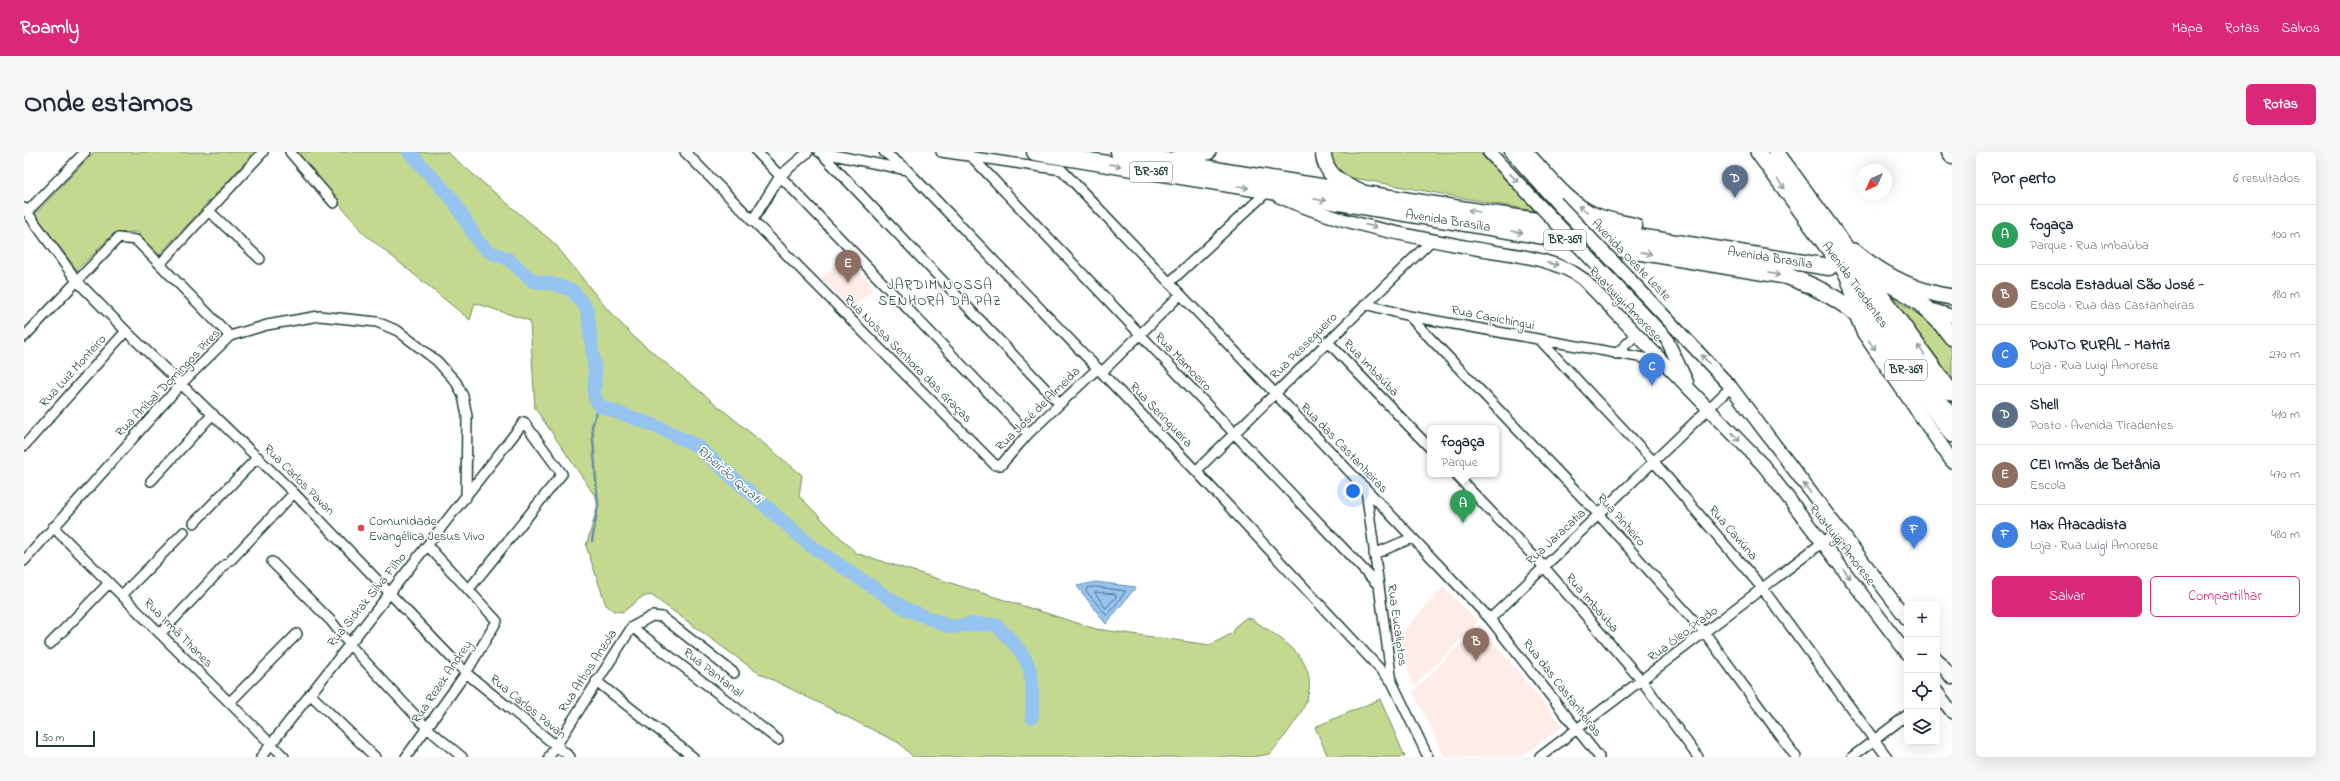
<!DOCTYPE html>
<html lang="pt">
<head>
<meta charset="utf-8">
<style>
	body { margin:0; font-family:"Indie Flower",sans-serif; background:#f6f6f7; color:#1f2937 }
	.controls { position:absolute; right:12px; bottom:12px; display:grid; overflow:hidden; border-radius:6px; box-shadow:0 4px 16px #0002 }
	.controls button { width:36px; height:36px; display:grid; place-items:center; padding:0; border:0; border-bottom:1px solid #e0e1e3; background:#fff; color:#1f2937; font:20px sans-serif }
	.compass { position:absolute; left:1832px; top:12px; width:36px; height:36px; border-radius:50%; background:#fff; box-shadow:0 4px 16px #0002; rotate:225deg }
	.scale { position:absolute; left:12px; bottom:10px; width:59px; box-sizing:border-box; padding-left:4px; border:2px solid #1f3d34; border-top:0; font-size:11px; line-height:14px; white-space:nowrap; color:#1f3d34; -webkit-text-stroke:3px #fff; paint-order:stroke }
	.you { position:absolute; left:1329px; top:339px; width:14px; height:14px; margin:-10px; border:3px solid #fff; border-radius:50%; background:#1a73e8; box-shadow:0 0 0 6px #1a73e833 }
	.badge { display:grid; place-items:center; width:26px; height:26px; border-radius:50%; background:#db2777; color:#fff; font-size:13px; font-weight:700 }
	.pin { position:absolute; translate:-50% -33px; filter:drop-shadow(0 1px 2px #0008) }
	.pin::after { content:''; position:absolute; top:21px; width:14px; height:12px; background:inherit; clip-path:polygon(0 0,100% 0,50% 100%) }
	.popup { position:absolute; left:1403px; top:273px; width:72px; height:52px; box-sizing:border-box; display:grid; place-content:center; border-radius:6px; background:#fff; filter:drop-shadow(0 1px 3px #0005); font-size:13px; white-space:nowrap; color:#747a83 }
	.popup b { font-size:15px; color:#1f2937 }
	.popup::after { content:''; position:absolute; left:50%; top:100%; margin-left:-8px; border:8px solid transparent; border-top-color:#fff }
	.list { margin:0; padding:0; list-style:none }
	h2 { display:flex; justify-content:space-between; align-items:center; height:52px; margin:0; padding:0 16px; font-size:17px }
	h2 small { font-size:13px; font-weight:400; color:#747a83 }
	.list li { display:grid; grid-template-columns:26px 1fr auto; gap:12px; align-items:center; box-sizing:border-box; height:60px; padding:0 16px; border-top:1px solid #e0e1e3 }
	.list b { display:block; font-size:15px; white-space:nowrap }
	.list p { margin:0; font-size:13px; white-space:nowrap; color:#747a83 }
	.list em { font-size:13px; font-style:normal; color:#747a83 }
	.actions { display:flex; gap:8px; padding:12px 16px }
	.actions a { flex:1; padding:9px 0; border:1px solid #db2777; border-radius:6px; text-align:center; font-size:14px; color:#db2777 }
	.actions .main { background:#db2777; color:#fff }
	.icon { flex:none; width:22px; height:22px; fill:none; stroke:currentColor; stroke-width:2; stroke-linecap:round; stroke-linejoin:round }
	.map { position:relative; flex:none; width:1928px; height:605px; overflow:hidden; border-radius:6px }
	header { display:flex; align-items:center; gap:24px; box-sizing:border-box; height:56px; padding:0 20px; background:#db2777; color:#fff }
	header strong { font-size:19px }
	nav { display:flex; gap:22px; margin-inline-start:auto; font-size:14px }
	.intro { display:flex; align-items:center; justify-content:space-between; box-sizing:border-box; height:96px; padding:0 24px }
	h1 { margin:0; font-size:28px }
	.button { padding:10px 18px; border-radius:6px; background:#db2777; color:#fff; font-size:14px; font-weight:700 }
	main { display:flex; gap:24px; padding:0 24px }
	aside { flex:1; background:#fff; border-radius:6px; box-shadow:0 4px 16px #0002 }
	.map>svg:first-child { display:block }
	.built { fill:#feece8 }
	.green { fill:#c4d98f; stroke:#728b62 }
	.water { fill:#96c4f1; stroke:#668ea5 }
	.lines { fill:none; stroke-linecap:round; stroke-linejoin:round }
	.shore { stroke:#4f7380; stroke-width:1 }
	.stream { stroke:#668ea5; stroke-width:2.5 }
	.river { stroke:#96c4f1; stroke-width:14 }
	.minor-casing { stroke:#1f3d34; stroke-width:12 }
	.tertiary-casing { stroke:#1f3d34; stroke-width:15 }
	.secondary-casing { stroke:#1f3d34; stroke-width:16 }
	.primary-casing { stroke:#1f3d34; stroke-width:18 }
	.trunk-casing { stroke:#1f3d34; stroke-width:19 }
	.minor { stroke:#fff; stroke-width:9 }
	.tertiary { stroke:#fff; stroke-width:12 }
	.secondary { stroke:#fff; stroke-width:13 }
	.primary { stroke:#fff; stroke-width:15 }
	.trunk { stroke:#fff; stroke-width:16 }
	.tertiary-bridge-casing { stroke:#1f3d34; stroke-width:15; stroke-linecap:butt }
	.tertiary-bridge { stroke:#fff; stroke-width:12 }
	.oneway { stroke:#8f9e9a }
	.poi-dot { fill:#d1495b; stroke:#fff; stroke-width:1.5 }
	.labels { text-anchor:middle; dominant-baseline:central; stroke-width:3; stroke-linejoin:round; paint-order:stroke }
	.shield { fill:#fff; stroke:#627771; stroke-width:1 }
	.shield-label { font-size:12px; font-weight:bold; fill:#1f3d34 }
	.street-label { font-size:13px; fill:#1f3d34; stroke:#fff }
	.poi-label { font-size:13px; fill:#1f3d34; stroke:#fff; text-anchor:start }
	.neighbourhood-label { font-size:14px; letter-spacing:1px; fill:#1f3d34; stroke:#fff }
	.water-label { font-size:14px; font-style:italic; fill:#3d5f63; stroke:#fff }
</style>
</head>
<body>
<header>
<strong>Roamly</strong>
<nav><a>Mapa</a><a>Rotas</a><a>Salvos</a></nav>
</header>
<div class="intro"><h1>Onde estamos</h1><a class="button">Rotas</a></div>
<main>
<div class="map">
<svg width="1928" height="605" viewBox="0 0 1928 605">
	<rect width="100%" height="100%" fill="#fff"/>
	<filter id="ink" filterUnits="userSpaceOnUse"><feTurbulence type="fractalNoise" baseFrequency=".025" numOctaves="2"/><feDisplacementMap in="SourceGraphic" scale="8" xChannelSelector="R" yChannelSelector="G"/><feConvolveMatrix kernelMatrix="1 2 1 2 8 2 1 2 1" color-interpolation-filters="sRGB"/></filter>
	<g filter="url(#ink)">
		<path class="built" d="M820,104L850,136L828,157L797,126Z
			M1419,435L1454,470L1389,535L1375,484Z
			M1455,473L1539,574L1497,605H1421L1389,540Z"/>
		<path class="green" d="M70,0H231L135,103L113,80L90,81L53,118L11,62Z
			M273,0H423L531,92L583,157L610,185L778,323L775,344L832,401L1072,477L1186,493L1209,481C1212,473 1215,470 1222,466L1228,467C1242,477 1258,486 1270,498C1306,535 1271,571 1246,602L1228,605H889L875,591L733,520L627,443L618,445L599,460L590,459L582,453L562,394L575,350L511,256L506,169L451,151L446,168L338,80Z
			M1306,0H1455L1511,59L1324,25L1308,12Z
			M1864,142L1902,168L1926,195L1928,199V230Z
			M1356,547L1381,605H1304L1291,575Z"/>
		<path class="water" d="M1072,430L1112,435L1082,472L1053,434Z"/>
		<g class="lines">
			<path class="shore" d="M1072,435L1102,439L1083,464L1062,439L1063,436Z
				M1071,440L1091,442L1092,445L1082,456Z"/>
			<path class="stream" d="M568,389L574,354L568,274L575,254"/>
			<path class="river" d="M385,0L429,48L455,91L466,100L484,107L509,129L529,132L549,139L563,157L571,222L570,243L575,254L632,274L673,294L787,394L880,456L927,475L950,472L972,473C1009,509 1009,515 1008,565"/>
			<g class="minor-casing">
				<path id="minor" d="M266,0L310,51
					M661,0L971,313H977L1004,282L1074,216
					M733,0L1004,282
					M795,0L883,18L1172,319L1368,530
					M796,0L1035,251
					M860,0L881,16
					M917,0L1038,18L1466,467L1575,605
					M946,3L1355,434
					M0,56L53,129L102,179L270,341L442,521L546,605
					M185,59L236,107
					M3,60L61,0
					M728,69L756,24L784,0
					M136,112L239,0
					M1145,131L1244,39
					M1341,152L1385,164L1637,209
					M1385,164L1575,363L1681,481L1772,605
					M0,185L94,86L112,88L206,184
					M1516,188L1630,310L1739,437L1863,605
					M1303,189L1406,296
					M1592,202L1612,183
					M1078,220L1156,143
					M0,294L102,179
					M1172,319L1408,88
					M1431,322L1520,415L1618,529L1674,605
					M127,329L189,262
					M1342,338L1368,530L1404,605
					M170,371L234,305
					M29,375L260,605
					M1350,402L1388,386
					M207,408L270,341
					M0,409L158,231L206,184L243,173L295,164L353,170L374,179L413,209L432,230L439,244L443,264L442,346
					M248,410L307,469L325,492L403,576L438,605
					M98,443L160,380
					M1466,467L1707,235
					M608,475L754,588
					M137,481L202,412
					M26,492L85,431
					M572,529L669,605
					M286,542L351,605
					M206,550L273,482
					M237,605L500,270L538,322L445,437
					M382,605L442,521L473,469L404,394
					M525,605L608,475L628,464L638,465L710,521
					M1516,605L1815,378
					M1828,605L1883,563"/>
			</g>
			<g class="tertiary-casing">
				<path id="tertiary" d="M1465,0L1515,53
					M1487,0L1532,50
					M1924,0L1928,6
					M1254,44C1313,71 1380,83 1443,95C1479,102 1531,105 1559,127L1739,313L1883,501
					M1565,105L1642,186L1663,230
					M1600,121L1707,235L1883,467
					M1905,157L1928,164
					M1913,507L1928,526
					M1913,540L1928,560"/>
			</g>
			<g class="secondary-casing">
				<path id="secondary" d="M1831,160L1839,180L1928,309"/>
			</g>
			<g class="primary-casing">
				<path id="primary" d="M1299,0C1301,23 1316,31 1336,39
					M1734,0L1928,266
					M1752,0L1928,241
					M1147,8L1184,0
					M1830,99C1859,123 1891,140 1928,145"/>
			</g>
			<g class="trunk-casing">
				<path id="trunk" d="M1011,0L1763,124C1797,136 1828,154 1853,180L1928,282
					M1095,0L1209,21L1805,115
					M1500,0C1521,21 1543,53 1571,64C1583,69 1597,71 1610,74
					M1823,120L1829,138L1831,159
					M1857,128C1887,141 1909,159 1928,185"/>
			</g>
			<use href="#minor" class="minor"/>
			<use href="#tertiary" class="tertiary"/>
			<use href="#secondary" class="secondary"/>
			<use href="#primary" class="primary"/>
			<use href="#trunk" class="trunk"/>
			<g class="tertiary-bridge-casing">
				<path id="tertiary-bridge" d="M1532,50L1600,121
					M1515,53L1565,105"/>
			</g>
			<use href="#tertiary-bridge" class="tertiary-bridge"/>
		</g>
		<defs><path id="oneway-shaft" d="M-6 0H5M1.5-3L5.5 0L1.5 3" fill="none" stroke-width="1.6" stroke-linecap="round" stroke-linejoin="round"/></defs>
		<g class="oneway">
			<use href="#oneway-shaft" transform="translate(1091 13) rotate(10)"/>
			<use href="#oneway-shaft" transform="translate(1490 26) rotate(47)"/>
			<use href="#oneway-shaft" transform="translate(1757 32) rotate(54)"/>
			<use href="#oneway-shaft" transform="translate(1219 35) rotate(10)"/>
			<use href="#oneway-shaft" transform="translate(1296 48) rotate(9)"/>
			<use href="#oneway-shaft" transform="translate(1559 57) rotate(-146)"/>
			<use href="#oneway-shaft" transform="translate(1450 59) rotate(-171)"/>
			<use href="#oneway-shaft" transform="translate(1347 74) rotate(13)"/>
			<use href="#oneway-shaft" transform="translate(1493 80) rotate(9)"/>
			<use href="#oneway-shaft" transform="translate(1622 101) rotate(9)"/>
			<use href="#oneway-shaft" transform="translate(1529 112) rotate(13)"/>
			<use href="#oneway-shaft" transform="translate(1750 122) rotate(10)"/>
			<use href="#oneway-shaft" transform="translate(1848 193) rotate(55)"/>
			<use href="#oneway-shaft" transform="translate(1897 198) rotate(-126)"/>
			<use href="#oneway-shaft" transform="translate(1681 207) rotate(-133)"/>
			<use href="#oneway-shaft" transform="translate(1712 285) rotate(47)"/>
			<use href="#oneway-shaft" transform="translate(1783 336) rotate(-127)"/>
			<use href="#oneway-shaft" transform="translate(1823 422) rotate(53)"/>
		</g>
	</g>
	<circle class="poi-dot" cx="337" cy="376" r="4"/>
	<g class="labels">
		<g class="shield">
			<rect x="1106" y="10" width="42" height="20" rx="3"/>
			<rect x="1520" y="78" width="42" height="20" rx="3"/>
			<rect x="1861" y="208" width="42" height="20" rx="3"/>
		</g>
		<g class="shield-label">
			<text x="1127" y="20">BR-369</text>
			<text x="1541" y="88">BR-369</text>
			<text x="1882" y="218">BR-369</text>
		</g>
		<g class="street-label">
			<text transform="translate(1424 69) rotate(9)">Avenida Brasília</text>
			<text transform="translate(1746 106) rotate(9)">Avenida Brasília</text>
			<text transform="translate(1607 108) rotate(46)">Avenida Oeste Leste</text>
			<text transform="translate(1831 133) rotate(54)">Avenida Tiradentes</text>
			<text transform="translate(1601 152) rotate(46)">Rua Luigi Amorese</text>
			<text transform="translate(1469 166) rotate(11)">Rua Capichingui</text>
			<text transform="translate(1280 194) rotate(-45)">Rua Pessegueiro</text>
			<text transform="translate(884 207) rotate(45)">Rua Nossa Senhora das Graças</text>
			<text transform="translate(1159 210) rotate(46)">Rua Mamoeiro</text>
			<text transform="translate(1347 216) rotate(46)">Rua Imbaúba</text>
			<text transform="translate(49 219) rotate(-48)">Rua Luiz Monteiro</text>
			<text transform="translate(144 231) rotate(-46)">Rua Aníbal Domingos Pires</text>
			<text transform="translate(1014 257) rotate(-45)">Rua José de Almeida</text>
			<text transform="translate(1137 263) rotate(46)">Rua Seringueira</text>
			<text transform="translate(1320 296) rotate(46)">Rua das Castanheiras</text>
			<text transform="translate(275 328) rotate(45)">Rua Carlos Pavan</text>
			<text transform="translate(1597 368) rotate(48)">Rua Pinheiro</text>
			<text transform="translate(1709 381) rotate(49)">Rua Caviúna</text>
			<text transform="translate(1532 385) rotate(-43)">Rua Jaracatia</text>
			<text transform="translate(1818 393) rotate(52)">Rua Luigi Amorese</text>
			<text transform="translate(343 448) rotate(-51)">Rua Sidrak Silva Filho</text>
			<text transform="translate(1568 451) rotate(49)">Rua Imbaúba</text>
			<text transform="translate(1373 473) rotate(82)">Rua Eucaliptos</text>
			<text transform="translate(154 481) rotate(45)">Rua Irmã Thanes</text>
			<text transform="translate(1659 482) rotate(-37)">Rua Óleo Prado</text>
			<text transform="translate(564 519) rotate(-57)">Rua Athos Anzola</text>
			<text transform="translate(689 521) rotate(38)">Rua Pantanal</text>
			<text transform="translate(418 530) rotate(-56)">Rua Rezek Andrey</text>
			<text transform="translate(1538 536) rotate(52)">Rua das Castanheiras</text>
			<text transform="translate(504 555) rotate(39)">Rua Carlos Pavan</text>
		</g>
		<g class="poi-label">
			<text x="345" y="369">Comunidade<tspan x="345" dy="15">Evangélica Jesus Vivo</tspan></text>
		</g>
		<g class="neighbourhood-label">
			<text x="916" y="133">JARDIM NOSSA<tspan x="916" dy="16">SENHORA DA PAZ</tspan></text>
		</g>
		<g class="water-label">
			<text transform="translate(705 323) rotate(41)">Ribeirão Quati</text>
		</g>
	</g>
</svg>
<div class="controls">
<button>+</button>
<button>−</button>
<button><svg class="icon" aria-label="locate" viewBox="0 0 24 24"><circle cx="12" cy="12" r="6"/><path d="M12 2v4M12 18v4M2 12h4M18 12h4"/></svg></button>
<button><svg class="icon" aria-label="layers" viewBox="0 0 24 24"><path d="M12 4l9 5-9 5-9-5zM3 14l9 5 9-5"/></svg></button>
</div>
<svg class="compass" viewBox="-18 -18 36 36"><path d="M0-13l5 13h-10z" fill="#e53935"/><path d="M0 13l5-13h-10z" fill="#747a83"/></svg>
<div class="scale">50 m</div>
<div class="you"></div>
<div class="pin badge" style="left:1439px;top:371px;background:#2e9e5b">A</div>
<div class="popup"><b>fogaça</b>Parque</div>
<div class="pin badge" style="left:1452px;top:509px;background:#8d6e63">B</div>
<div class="pin badge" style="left:1628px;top:234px;background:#3f7fe0">C</div>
<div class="pin badge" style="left:1711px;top:46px;background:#5c6f8a">D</div>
<div class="pin badge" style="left:824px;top:131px;background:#8d6e63">E</div>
<div class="pin badge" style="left:1890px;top:397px;background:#3f7fe0">F</div>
</div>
<aside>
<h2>Por perto<small>6 resultados</small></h2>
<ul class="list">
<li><span class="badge" style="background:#2e9e5b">A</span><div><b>fogaça</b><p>Parque · Rua Imbaúba</p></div><em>100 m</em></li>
<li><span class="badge" style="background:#8d6e63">B</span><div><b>Escola Estadual São José -</b><p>Escola · Rua das Castanheiras</p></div><em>180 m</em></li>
<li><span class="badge" style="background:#3f7fe0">C</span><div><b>PONTO RURAL - Matriz</b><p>Loja · Rua Luigi Amorese</p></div><em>270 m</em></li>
<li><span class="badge" style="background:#5c6f8a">D</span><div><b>Shell</b><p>Posto · Avenida Tiradentes</p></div><em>410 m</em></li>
<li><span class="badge" style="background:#8d6e63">E</span><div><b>CEI Irmãs de Betânia</b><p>Escola</p></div><em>470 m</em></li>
<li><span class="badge" style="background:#3f7fe0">F</span><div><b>Max Atacadista</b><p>Loja · Rua Luigi Amorese</p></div><em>480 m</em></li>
</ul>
<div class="actions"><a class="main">Salvar</a><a>Compartilhar</a></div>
</aside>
</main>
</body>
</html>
